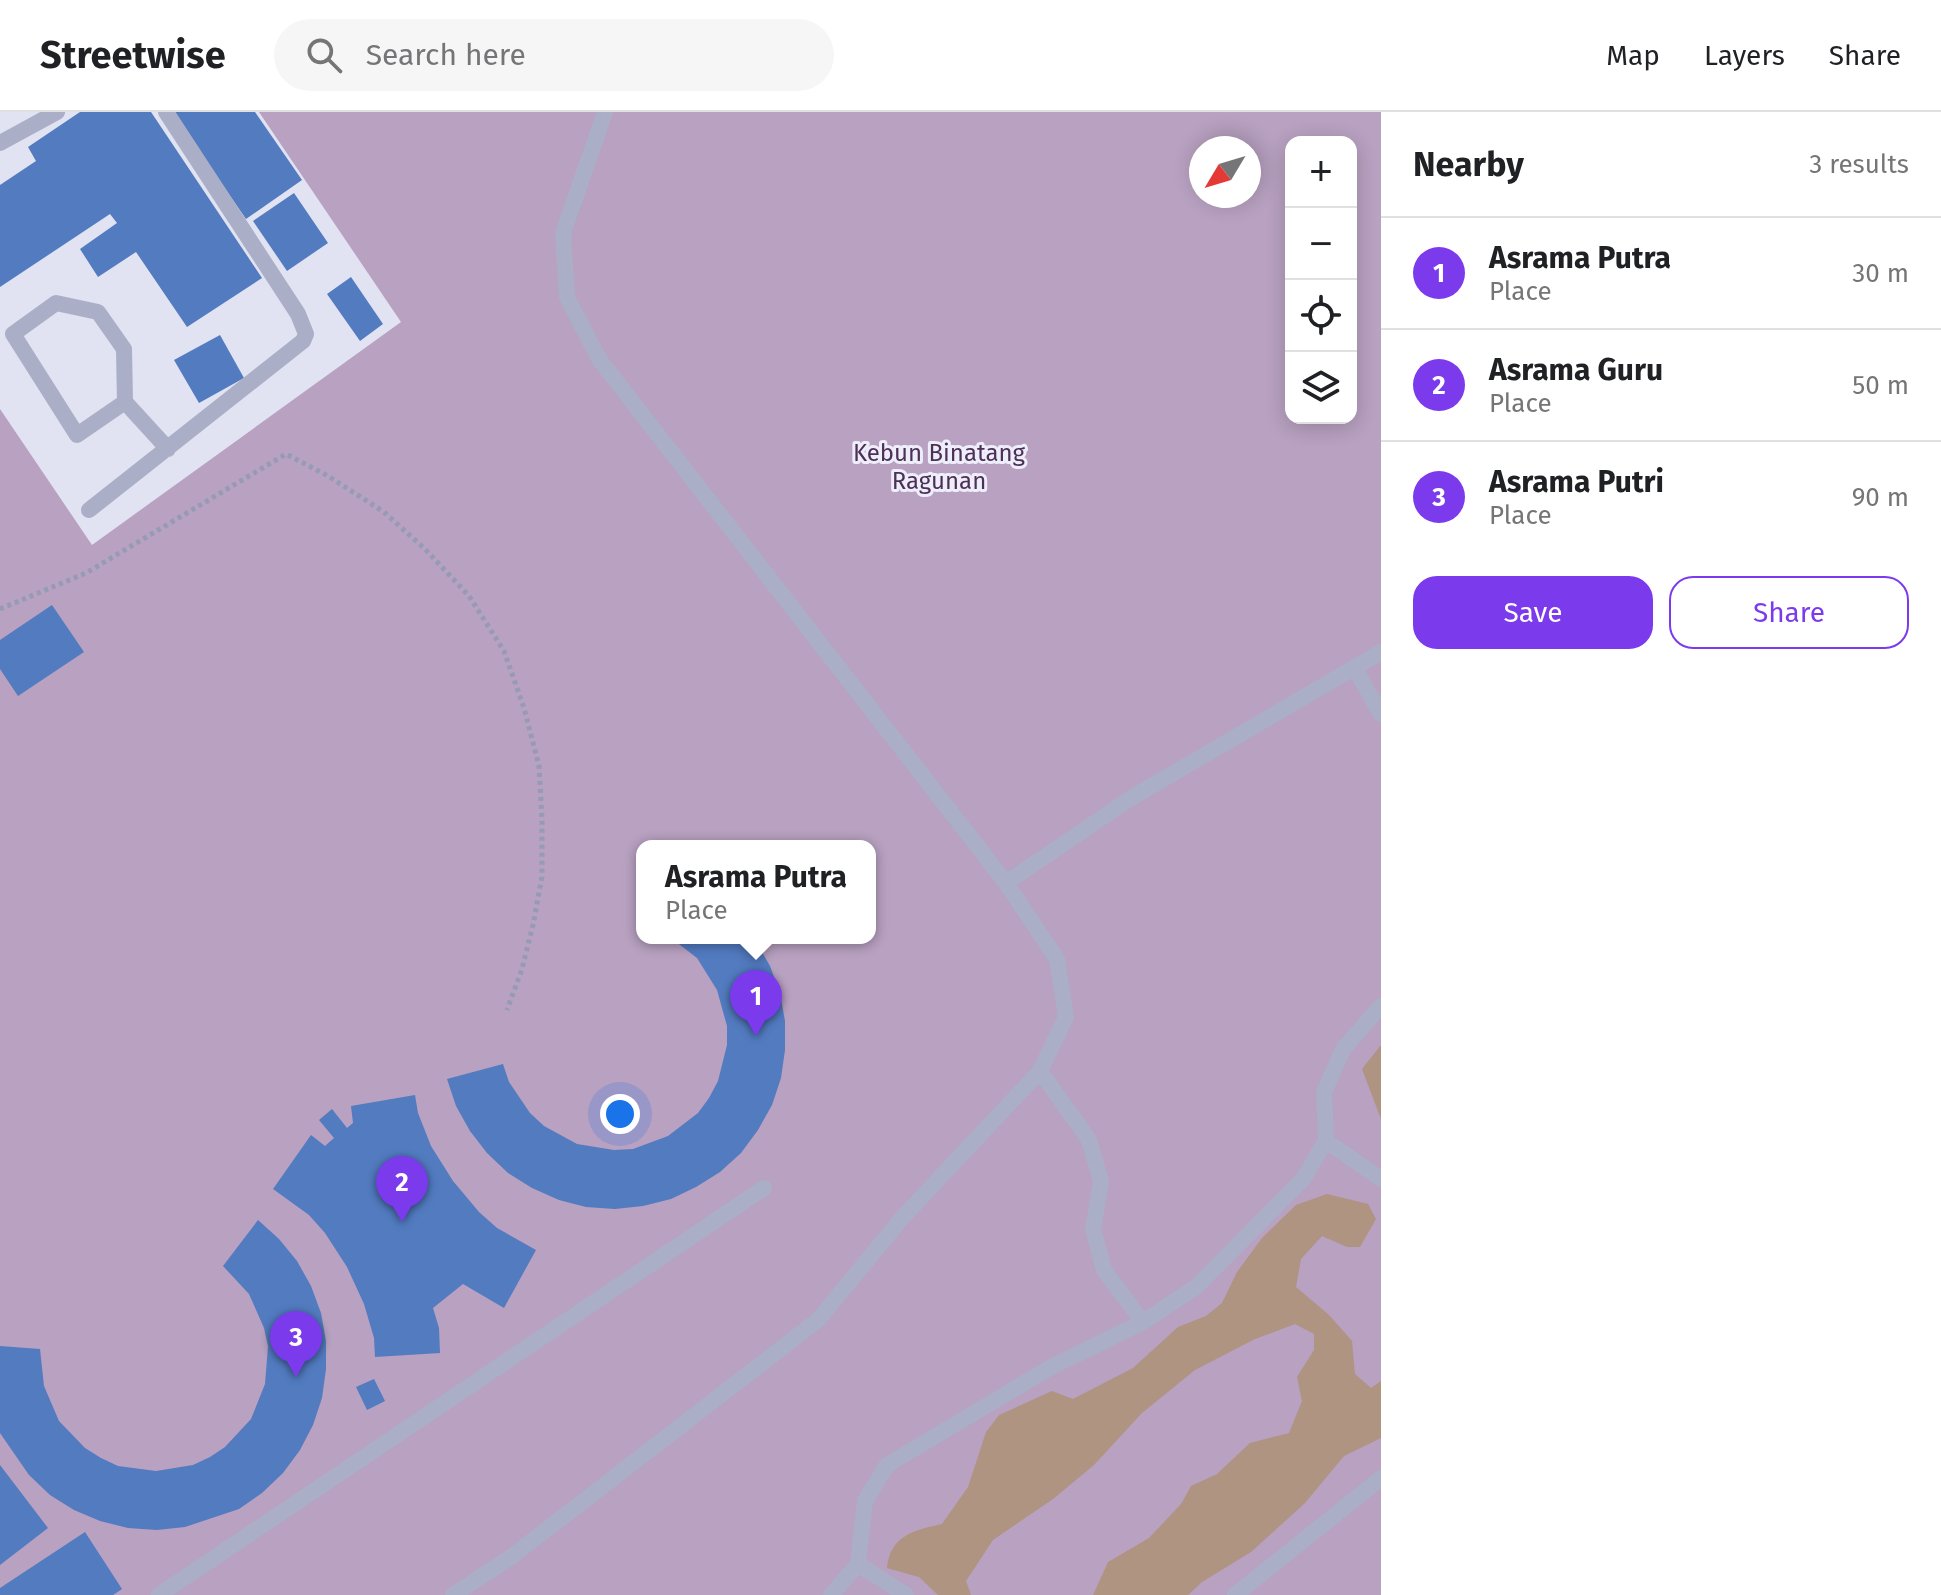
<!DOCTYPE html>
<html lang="en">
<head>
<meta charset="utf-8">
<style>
	body { margin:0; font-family:"Fira Sans",sans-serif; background:#f6f6f6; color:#202124 }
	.controls { position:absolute; right:24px; top:24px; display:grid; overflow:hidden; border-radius:16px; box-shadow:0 4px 20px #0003 }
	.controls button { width:72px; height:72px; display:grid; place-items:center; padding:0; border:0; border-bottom:2px solid #e0e0e0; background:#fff; color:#202124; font:40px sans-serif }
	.compass { position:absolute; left:1189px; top:24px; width:72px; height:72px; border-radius:50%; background:#fff; box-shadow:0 4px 20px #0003; rotate:232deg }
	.you { position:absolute; left:620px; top:1002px; width:28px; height:28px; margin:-20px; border:6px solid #fff; border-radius:50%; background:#1a73e8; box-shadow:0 0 0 12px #1a73e833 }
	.badge { display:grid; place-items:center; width:52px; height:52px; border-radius:50%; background:#7c3aed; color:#fff; font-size:26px; font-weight:700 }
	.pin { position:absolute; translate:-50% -66px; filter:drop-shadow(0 2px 4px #0008) }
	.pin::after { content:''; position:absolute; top:42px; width:28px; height:24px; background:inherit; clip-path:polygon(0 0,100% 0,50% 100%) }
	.popup { position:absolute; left:636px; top:728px; width:240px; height:104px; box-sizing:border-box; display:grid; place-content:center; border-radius:16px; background:#fff; filter:drop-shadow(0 2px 6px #0005); font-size:26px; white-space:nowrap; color:#757577 }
	.popup b { font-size:30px; color:#202124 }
	.popup::after { content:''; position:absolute; left:50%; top:100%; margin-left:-16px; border:16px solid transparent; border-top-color:#fff }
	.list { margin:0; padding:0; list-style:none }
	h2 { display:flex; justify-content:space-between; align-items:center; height:104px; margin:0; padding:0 32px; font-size:34px }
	h2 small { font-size:26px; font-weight:400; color:#757577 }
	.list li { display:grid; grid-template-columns:52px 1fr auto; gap:24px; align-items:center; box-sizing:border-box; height:112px; padding:0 32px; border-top:2px solid #e0e0e0 }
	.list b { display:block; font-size:30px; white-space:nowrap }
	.list p { margin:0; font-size:26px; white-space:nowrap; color:#757577 }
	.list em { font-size:26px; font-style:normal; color:#757577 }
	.actions { display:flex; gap:16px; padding:24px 32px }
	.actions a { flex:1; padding:18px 0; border:2px solid #7c3aed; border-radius:24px; text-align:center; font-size:28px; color:#7c3aed }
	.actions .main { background:#7c3aed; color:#fff }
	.icon { flex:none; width:44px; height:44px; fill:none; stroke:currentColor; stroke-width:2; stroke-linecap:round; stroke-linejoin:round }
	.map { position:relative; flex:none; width:1381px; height:1483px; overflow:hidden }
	header { display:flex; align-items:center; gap:48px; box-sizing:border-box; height:112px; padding:0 40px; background:#fff; border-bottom:2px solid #e0e0e0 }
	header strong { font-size:38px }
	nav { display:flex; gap:44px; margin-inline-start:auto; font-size:28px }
	.search { width:560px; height:72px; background:#f6f6f6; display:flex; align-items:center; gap:20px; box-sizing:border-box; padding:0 28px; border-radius:44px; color:#757577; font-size:30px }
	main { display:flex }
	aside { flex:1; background:#fff }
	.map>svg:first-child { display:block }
	.green { fill:#b8a1c1; fill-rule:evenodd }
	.water { fill:#ae9481 }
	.building { fill:#527bc0 }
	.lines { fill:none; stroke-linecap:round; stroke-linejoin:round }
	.path { stroke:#959bb4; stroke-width:5; stroke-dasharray:4 4; stroke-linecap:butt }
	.service { stroke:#aaafc7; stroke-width:16 }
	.labels { text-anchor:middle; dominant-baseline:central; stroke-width:6; stroke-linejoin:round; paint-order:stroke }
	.park-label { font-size:24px; fill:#4d3056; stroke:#eeeefa }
</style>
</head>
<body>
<header>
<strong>Streetwise</strong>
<div class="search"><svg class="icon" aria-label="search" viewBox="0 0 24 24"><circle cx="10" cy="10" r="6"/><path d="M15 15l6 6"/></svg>Search here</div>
<nav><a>Map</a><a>Layers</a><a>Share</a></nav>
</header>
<main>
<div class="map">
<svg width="1381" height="1483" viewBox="0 0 1381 1483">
	<rect width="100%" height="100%" fill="#e1e2f2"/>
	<path class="green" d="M259,0H1381V1483H0V297L92,433L401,210ZM1291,30H1351V306H1291ZM1201,36H1249V84H1201ZM642,734H870V826H642Z"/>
	<path class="water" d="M1381,933V1007L1362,957Z
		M1327,1082L1368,1092L1376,1107L1360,1135H1347L1322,1124L1301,1147L1296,1175L1329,1203L1352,1229L1355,1262L1371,1276L1381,1269V1326L1344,1344L1305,1391L1251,1440L1202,1470L1188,1483H1093L1108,1450L1149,1426L1181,1392L1191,1374L1217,1362L1250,1331L1289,1321L1302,1289L1297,1265L1314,1238V1222L1295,1212L1255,1227L1195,1258L1142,1301L1094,1353L1053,1387L993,1428L966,1469L971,1483H938L919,1465L887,1456C890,1424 914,1418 942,1412L968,1375L986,1320L999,1303L1052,1279L1073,1287L1133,1256L1178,1215L1206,1204L1222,1191L1237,1160L1262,1126L1296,1093Z"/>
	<path class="building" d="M80,0H151L262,166L187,215L136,140L98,165L80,137L117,111L110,102L0,175V73L36,49L28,35Z
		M172,0H255L302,68L246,107Z
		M294,81L328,131L287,159L253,109Z
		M351,165L383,212L360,229L327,182Z
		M220,223L244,266L199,291L174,248Z
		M52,493L84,540L18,584L0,557V528Z
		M671,826H754L770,854L780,881L785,909V938L781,966L772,993L758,1018L741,1041L720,1060L696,1075L671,1087L643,1094L615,1097L586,1095L559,1088L532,1076L508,1061L487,1041L470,1019L456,994L447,967L503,952L509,970L530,1001L544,1014L577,1032L614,1038L633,1037L668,1024L698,1001L709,986L718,969L727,933V914L717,878L697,846Z
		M415,983L418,1001L431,1034L453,1069L479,1100L497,1116L536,1138L504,1196L463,1172L433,1196L439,1216L440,1241L375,1245L374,1226L364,1192L347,1155L325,1121L309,1103L273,1077L311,1023L325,1034L334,1026L319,1008L332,997L347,1016L353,1011L351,994Z
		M258,1108L279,1127L297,1149L311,1174L321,1201L326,1229V1257L322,1286L313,1313L300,1338L283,1361L262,1381L239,1397L185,1415L157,1418L128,1416L100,1409L74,1398L50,1383L29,1363L0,1321V1234L40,1237L44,1274L59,1309L85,1336L101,1346L118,1354L156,1359L193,1353L210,1345L225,1335L251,1307L265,1272L268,1234L264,1216L249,1182L223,1154Z
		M374,1267L385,1289L367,1298L356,1275Z
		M0,1353L48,1416L0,1453Z
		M85,1420L122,1477L113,1483H0V1476Z"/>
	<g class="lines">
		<path class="path" d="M0,497L86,461L286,342L328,364L384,400L425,437L469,484L504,539L524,596L539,654L542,707V765L533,813L522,857L507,898"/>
		<path class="service" d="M0,31L57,0
			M125,290L77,323L13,222L56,191L98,200L124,237L125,290L168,337
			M89,398L303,229L306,222L298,202L166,0
			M1355,557L1381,602
			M1006,771L1131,686L1381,540
			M1040,959L1089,1028L1101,1069L1093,1117L1104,1158L1143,1210
			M1326,1029L1381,1067
			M858,1452L906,1483
			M159,1483L764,1076
			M453,1483L511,1445L818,1208L902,1106L1040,959L1066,905L1057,847L1006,771L599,247L567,185L563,121L605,0
			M831,1483L858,1452L865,1389L887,1353L1051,1255L1143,1210L1196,1175L1303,1067L1326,1029L1324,980L1343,937L1381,894
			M1235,1483L1381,1366"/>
	</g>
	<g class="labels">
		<g class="park-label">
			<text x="939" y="341">Kebun Binatang<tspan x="939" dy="28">Ragunan</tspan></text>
		</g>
	</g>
</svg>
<div class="controls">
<button>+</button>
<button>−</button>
<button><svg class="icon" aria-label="locate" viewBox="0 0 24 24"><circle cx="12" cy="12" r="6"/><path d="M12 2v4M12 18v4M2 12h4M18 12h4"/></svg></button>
<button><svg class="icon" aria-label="layers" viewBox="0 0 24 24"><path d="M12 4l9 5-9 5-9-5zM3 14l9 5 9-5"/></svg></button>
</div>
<svg class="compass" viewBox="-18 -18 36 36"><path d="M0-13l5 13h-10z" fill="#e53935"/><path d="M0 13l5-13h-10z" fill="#757577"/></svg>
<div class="you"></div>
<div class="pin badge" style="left:756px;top:924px">1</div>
<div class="popup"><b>Asrama Putra</b>Place</div>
<div class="pin badge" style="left:402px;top:1110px">2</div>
<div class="pin badge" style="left:296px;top:1265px">3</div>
</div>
<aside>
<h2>Nearby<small>3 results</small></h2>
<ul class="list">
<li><span class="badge">1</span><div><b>Asrama Putra</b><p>Place</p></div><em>30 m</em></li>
<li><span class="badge">2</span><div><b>Asrama Guru</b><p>Place</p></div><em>50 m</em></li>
<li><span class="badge">3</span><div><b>Asrama Putri</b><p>Place</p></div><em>90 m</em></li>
</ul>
<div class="actions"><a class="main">Save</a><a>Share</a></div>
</aside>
</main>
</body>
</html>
